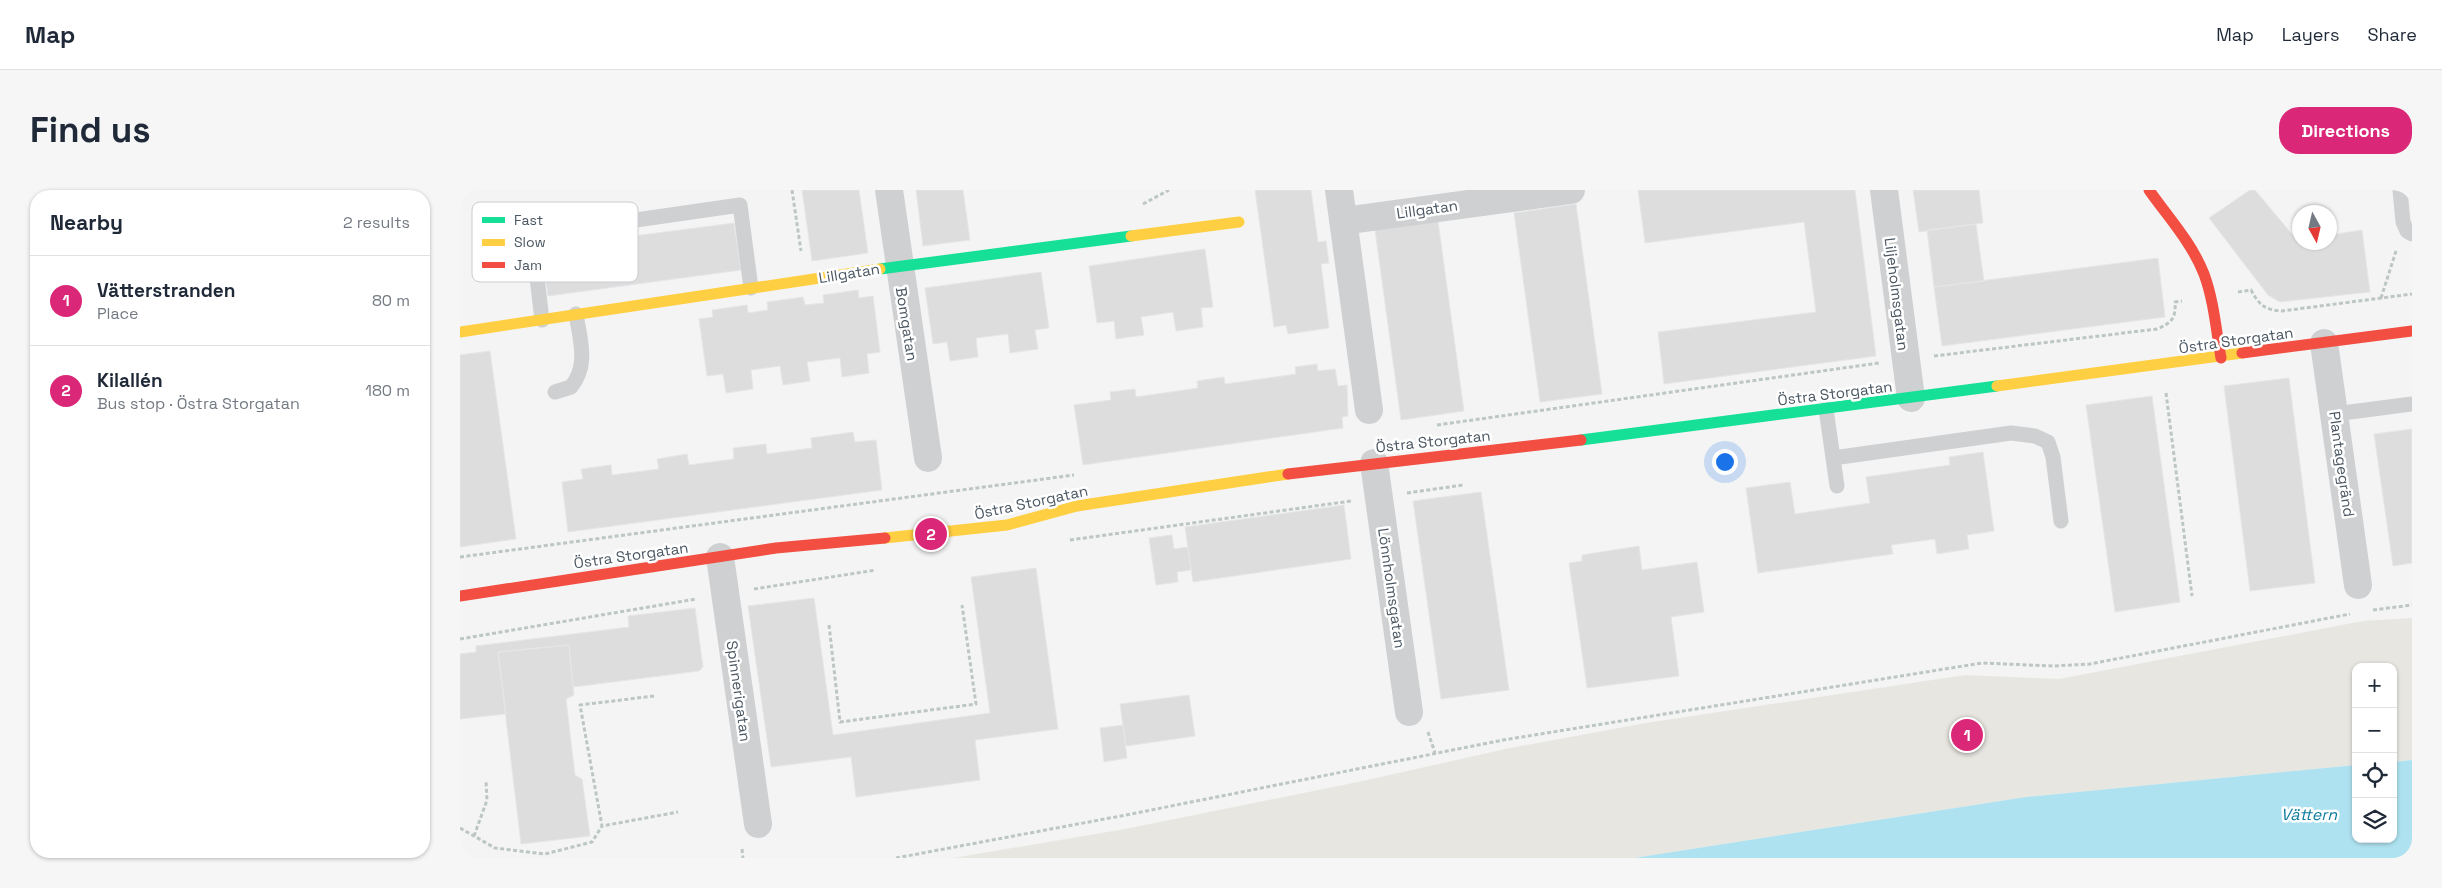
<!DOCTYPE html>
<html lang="en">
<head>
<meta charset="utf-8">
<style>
	body { margin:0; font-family:"Space Grotesk",sans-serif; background:#f6f6f7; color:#1f2937 }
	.controls { position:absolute; right:15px; bottom:15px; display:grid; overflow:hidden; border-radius:10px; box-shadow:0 1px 4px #0004 }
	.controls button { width:45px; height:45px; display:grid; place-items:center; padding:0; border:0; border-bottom:1px solid #e0e1e3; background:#fff; color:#1f2937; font:25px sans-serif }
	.compass { position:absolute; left:1832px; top:15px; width:45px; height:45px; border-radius:50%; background:#fff; box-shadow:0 1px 4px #0004; rotate:172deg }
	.you { position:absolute; left:1264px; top:271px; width:18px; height:18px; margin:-12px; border:4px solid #fff; border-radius:50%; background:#1a73e8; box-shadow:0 0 0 8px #1a73e833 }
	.badge { display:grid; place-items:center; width:32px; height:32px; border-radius:50%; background:#db2777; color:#fff; font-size:16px; font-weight:700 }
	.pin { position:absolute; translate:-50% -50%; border:2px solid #fff; box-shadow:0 1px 5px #0006 }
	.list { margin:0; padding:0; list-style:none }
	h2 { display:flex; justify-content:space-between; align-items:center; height:65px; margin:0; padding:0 20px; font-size:21px }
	h2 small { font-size:16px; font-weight:400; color:#747a83 }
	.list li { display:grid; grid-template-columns:32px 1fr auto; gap:15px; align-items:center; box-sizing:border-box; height:90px; padding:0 20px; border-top:1px solid #e0e1e3 }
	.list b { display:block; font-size:19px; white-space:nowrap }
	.list p { margin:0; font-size:16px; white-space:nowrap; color:#747a83 }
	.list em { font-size:16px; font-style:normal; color:#747a83 }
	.icon { flex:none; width:28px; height:28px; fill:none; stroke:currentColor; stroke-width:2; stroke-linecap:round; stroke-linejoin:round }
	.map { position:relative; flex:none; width:1952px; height:668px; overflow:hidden; border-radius:20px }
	header { display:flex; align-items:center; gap:30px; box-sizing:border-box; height:70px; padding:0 25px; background:#fff; border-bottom:1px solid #e0e1e3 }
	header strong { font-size:24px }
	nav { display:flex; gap:28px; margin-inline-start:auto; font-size:18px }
	.intro { display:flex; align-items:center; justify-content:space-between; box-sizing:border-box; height:120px; padding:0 30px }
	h1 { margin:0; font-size:35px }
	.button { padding:12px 22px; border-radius:20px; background:#db2777; color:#fff; font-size:18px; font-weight:700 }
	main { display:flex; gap:30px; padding:0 30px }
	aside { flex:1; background:#fff; border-radius:20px; box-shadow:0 1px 4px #0004 }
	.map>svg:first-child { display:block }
	.sand { fill:#e7e6e1 }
	.water { fill:#aee2f0 }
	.building { fill:#ddddde; stroke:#e5e6e7 }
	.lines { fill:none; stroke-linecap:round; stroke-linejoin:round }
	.path { stroke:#bcc7c4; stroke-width:3; stroke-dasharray:4 2.5; stroke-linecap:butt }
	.lane { stroke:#ced0d2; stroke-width:15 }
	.street { stroke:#ced0d2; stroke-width:28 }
	.fast { stroke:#16e098; stroke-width:11 }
	.slow { stroke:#ffcf43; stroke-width:11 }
	.jam { stroke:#f24e42; stroke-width:11 }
	.labels { text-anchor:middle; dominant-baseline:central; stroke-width:5; stroke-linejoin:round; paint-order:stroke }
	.street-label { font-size:15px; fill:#4a5661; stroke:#fff }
	.water-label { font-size:16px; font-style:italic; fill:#0c7c9b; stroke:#fff }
	.key { fill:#fff; stroke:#c9ccd0; stroke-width:1 }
	.key-label { font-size:14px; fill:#4a5661 }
</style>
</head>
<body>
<header>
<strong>Map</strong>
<nav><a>Map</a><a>Layers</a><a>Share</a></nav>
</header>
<div class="intro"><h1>Find us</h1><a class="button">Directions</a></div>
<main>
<aside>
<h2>Nearby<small>2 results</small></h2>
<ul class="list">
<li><span class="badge">1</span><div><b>Vätterstranden</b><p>Place</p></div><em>80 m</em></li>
<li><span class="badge">2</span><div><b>Kilallén</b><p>Bus stop · Östra Storgatan</p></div><em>180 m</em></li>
</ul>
</aside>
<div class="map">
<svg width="1952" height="668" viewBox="0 0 1952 668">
	<rect width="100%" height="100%" fill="#f4f4f4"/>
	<path class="sand" d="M1952,428V570L1933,572V477H1896V575L1566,607L1174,668H493L665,639L898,592L1050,558L1186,533L1505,485L1599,489L1903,431Z"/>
	<path class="water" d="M1952,570V668H1174L1566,607L1896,575V649H1933V572Z"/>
	<path class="building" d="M342,0H399L408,63L352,71Z
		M456,0H503L510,50L463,56Z
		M795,0H851L858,52L866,51L869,73L861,74L869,138L828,144L826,135L814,137Z
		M1178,0H1395L1416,166L1204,194L1198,142L1356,122L1344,32L1185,53Z
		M1453,0H1519L1523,33L1459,42Z
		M1790,0H1795L1836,49H1840V52H1870V45L1902,40L1910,102L1820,112L1808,105L1749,28Z
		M1116,14L1142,204L1080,212L1054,23Z
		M978,31L1004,221L941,230L915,40Z
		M274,33L281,80L88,106L81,58Z
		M1516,34L1524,91L1474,97L1467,40Z
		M745,59L753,117L741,118L743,137L716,141L713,122L681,127L684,145L656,149L654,131L637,133L629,76Z
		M1698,68L1705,127L1482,156L1474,97Z
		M581,82L589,138L575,140L578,159L550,163L548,144L516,148L518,167L490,171L487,152L473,154L465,98Z
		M398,100L399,108L413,106L420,162L407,164L409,183L382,187L380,168L347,172L350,191L323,195L320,176L291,180L293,199L266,203L263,184L247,186L239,129L253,127L252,120L287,115L288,123L308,120L307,112L343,107L345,115L364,113L363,105Z
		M30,161L56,349L0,357V165Z
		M857,174L858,181L875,179L878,196L887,195L888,226L882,227L883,238L623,275L614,215L651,210L650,202L675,199L676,207L738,198L737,191L764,187L765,194L836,184L835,177Z
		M1829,188L1855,393L1790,401L1764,196Z
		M1692,206L1720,412L1655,422L1626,215Z
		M1952,239V373L1933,376L1914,244Z
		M393,242L395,252L416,250L422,300L108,342L102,292L123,289L121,279L151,275L152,285L199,279L197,269L227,264L229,275L274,269L273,258L306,254L307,264L352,258L351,248Z
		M1523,262L1534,341L1507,345L1509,359L1477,364L1475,349L1431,355L1433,364L1298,383L1286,298L1330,292L1335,324L1410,313L1406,287L1490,275L1489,267Z
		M1021,302L1049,500L981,509L953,311Z
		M884,315L891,369L733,392L725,337Z
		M712,345L714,359L728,357L731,380L717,382L718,392L696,395L689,348Z
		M1179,356L1182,380L1237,372L1244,422L1211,427L1219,486L1127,498L1109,373L1122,371V365Z
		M576,378L598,539L515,550L520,590L396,607L391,567L311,577L288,416L354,408L373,545L530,523L511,387Z
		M235,418L243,477L239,481L113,497L109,455L38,462L46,524L0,529V464L16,462V456L169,437L168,426Z
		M109,455L114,505L106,509L115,585L122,589L130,646L61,654L38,462Z
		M729,505L735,546L666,556L660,514Z
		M663,535L667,568L644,572L640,538Z"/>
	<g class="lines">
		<path class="path" d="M332,0L341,61
			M683,14L709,0
			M1778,102L1791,100C1799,115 1805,120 1822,121L1952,104
			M1921,108L1936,61
			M1474,166L1697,139C1712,133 1716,128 1715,112L1722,111
			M1706,203L1732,406
			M977,235L1419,173
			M947,303L1003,295
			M610,350L891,311
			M0,367L614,285
			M294,399L416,380
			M1913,420L1952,415
			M369,435L380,532L516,514L502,415
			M0,449L236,409
			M194,506L120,515L142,636L218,622
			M968,542L975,563
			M0,638L35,658L85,664L132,652L142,636
			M14,646L27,610L26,592
			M282,659L283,668
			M436,668L666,625L1043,550L1522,473L1593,476L1630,474L1890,424"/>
		<path class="lane" d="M1940,0L1943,32L1947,41L1952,44
			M82,130L72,45L280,15L291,98
			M95,202L111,197C129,175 120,150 116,124
			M1366,219L1377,296
			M1875,224L1952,214
			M1373,268L1551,243L1575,246L1588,252L1593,267L1601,331"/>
		<path class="street" d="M429,0L468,268
			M879,0L909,220
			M1424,0L1451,208
			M883,31L1111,0
			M1864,153L1898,395
			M914,273L949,522
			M260,367L298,634"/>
		<path class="fast" d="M420,79L671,46
			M1121,250L1537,196"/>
		<path class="slow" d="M671,46L779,32
			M0,142L420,79
			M1537,196L1782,163
			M425,348L547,335L617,316L828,284"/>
		<path class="jam" d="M1689,0C1708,27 1732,53 1744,84C1754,111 1756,140 1761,168
			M1782,163L1952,141
			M828,284L1121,250
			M0,406L316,358L425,348"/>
	</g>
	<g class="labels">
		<g class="street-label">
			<text transform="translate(967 19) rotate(-8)">Lillgatan</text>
			<text transform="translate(389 83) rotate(-9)">Lillgatan</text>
			<text transform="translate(1437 104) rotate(83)">Liljeholmsgatan</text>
			<text transform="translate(447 134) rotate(81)">Bomgatan</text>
			<text transform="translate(1776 150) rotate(-8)">Östra Storgatan</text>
			<text transform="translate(1375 203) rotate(-7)">Östra Storgatan</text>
			<text transform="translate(973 251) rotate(-6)">Östra Storgatan</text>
			<text transform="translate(1882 274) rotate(82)">Plantagegränd</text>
			<text transform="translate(571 312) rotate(-12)">Östra Storgatan</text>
			<text transform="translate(171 365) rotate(-8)">Östra Storgatan</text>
			<text transform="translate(932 398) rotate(82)">Lönnholmsgatan</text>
			<text transform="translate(279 501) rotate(82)">Spinnerigatan</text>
		</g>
		<g class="water-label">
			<text x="1849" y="624">Vättern</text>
		</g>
	</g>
	<rect x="12" y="12" width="166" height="80" rx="8" class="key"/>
	<rect x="22" y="27" width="23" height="6" fill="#16e098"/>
	<rect x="22" y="49" width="23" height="7" fill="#ffcf43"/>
	<rect x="22" y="72" width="23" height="6" fill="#f24e42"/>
	<g class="key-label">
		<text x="54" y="35">Fast</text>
		<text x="54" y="57">Slow</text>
		<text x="54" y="80">Jam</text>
	</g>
</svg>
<div class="controls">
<button>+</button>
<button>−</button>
<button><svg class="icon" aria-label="locate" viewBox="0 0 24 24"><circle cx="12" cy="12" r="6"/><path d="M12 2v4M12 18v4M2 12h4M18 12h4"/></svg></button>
<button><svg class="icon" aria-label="layers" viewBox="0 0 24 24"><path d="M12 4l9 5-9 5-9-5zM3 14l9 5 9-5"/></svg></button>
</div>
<svg class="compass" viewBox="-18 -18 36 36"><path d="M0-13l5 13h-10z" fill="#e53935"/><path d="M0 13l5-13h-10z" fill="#747a83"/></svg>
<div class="you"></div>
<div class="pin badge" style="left:1507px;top:545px">1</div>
<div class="pin badge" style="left:471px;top:344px">2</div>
</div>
</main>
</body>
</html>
